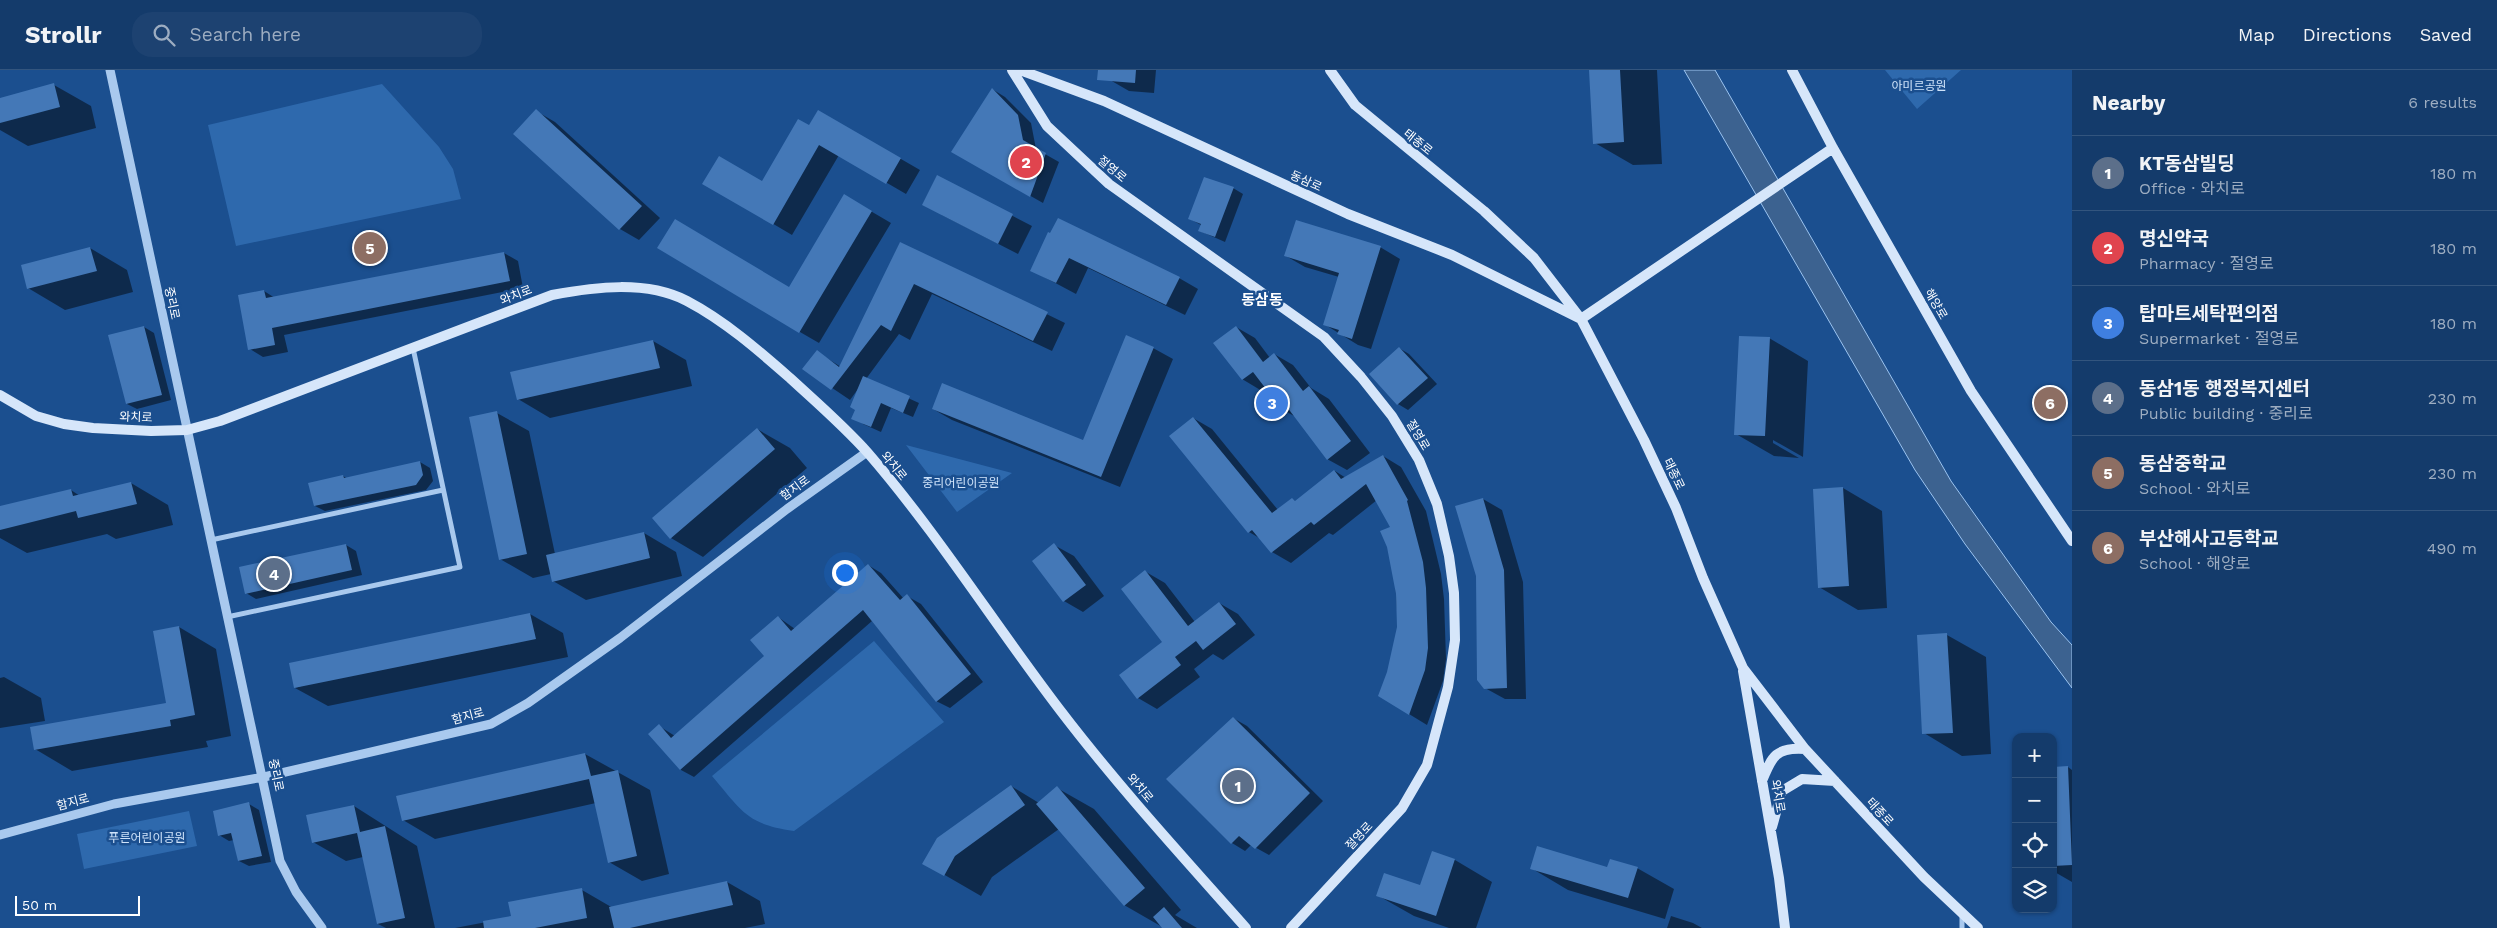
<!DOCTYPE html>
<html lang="en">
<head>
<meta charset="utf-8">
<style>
	body { margin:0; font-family:"Work Sans","Noto Sans KR",sans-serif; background:#1d4271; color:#f1f3f6 }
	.controls { position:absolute; right:15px; bottom:15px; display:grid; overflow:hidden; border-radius:10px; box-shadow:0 1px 4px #0004 }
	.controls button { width:45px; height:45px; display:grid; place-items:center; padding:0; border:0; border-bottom:1px solid #33557e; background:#143b6b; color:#f1f3f6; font:25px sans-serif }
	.scale { position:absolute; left:15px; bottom:12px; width:125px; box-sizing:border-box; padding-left:5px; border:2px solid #fff; border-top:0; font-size:14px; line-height:18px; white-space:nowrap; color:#fff; -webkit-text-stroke:4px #1b4f8f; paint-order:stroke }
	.you { position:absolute; left:844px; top:502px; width:18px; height:18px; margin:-12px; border:4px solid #fff; border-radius:50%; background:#1a73e8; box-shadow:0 0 0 8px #1a73e833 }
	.badge { display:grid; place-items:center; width:32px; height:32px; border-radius:50%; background:#ffd166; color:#fff; font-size:16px; font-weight:700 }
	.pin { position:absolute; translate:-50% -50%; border:2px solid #fff; box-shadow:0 1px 5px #0006 }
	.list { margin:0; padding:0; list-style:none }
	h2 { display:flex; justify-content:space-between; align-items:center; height:65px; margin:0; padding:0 20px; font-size:21px }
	h2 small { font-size:16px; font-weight:400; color:#9dadc1 }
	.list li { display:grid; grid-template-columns:32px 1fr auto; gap:15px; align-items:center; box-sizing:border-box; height:75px; padding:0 20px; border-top:1px solid #33557e }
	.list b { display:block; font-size:19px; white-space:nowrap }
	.list p { margin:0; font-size:16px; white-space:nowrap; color:#9dadc1 }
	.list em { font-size:16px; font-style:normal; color:#9dadc1 }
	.icon { flex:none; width:28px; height:28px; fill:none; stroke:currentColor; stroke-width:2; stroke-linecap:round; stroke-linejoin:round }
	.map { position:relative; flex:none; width:2072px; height:858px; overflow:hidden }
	header { display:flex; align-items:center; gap:30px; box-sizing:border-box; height:70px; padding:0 25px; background:#143b6b; border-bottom:1px solid #33557e }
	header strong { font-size:24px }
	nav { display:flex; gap:28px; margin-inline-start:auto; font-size:18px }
	.search { width:350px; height:45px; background:#1d4271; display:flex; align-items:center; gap:12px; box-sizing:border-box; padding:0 18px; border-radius:20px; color:#9dadc1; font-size:19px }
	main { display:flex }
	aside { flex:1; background:#143b6b }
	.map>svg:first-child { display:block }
	.green { fill:#2e69ad }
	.water { fill:#3c6290; stroke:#9cc4f0 }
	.shadow { fill:#0007 }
	.building { fill:#4478b7 }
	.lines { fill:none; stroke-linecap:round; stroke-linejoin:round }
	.minor { stroke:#a9c9ee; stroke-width:5 }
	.tertiary { stroke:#a9c9ee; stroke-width:9 }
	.secondary { stroke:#d6e6fa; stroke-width:10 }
	.labels { text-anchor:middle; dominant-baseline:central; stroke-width:5; stroke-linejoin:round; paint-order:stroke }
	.park-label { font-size:12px; fill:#cfe3fa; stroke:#1b4f8f }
	.street-label { font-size:12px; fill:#fff; stroke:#1b4f8f }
	.quarter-label { font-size:15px; font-weight:bold; fill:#fff; stroke:#1b4f8f }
</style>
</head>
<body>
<header>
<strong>Strollr</strong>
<div class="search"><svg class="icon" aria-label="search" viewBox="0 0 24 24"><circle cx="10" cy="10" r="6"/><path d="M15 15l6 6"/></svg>Search here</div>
<nav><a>Map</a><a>Directions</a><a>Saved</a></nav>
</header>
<main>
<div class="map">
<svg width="2072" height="858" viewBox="0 0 2072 858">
	<rect width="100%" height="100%" fill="#1b4f8f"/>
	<path class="green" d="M1885,0H1961L1917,39Z
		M382,14L439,77L453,99L461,129L236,176L208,55Z
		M906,375L1012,403L957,442Z
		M874,571L944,652L794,761C746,754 742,741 712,706Z
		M189,741L197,776L84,799L77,764Z"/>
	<path class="water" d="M1684,0H1715L1951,411L2051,552L2072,575V618L1965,474L1915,400Z"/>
	<path class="shadow" d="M1111,0H1156L1154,23L1129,21L1110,10Z
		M1591,0H1657L1662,94L1633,95L1595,73Z
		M54,15L91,36L96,58L28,76L0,60V29Z
		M992,19L1005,27L1031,53L1036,79L1059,92L1043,133L953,82Z
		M536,41L555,52L660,148L639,170L620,159L515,64Z
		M818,41L920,100L906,124L839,85L792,165L704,113L762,112L809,56Z
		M938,107L1032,156L1018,184L942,145Z
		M1233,118L1243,124L1225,172L1200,161L1201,155L1190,149Z
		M845,126L891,153L819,273L800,262L789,219Z
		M1049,164L1179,208L1198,219L1185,245L1088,198L1076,224L1031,200Z
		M900,173L1065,253L1052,281L932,224L910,270L899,264L866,309L919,333L913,347L891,338L881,362L863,354L857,340L858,319L850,330L804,299L817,282L841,297Z
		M1380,177L1400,189L1371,279L1358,275L1324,254L1339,207L1305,197L1286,186Z
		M90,178L127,200L133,222L65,240L28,218Z
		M504,183L518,191L523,218L284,265L288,282L263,287L250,279L264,221L275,228Z
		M144,257L154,263L171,330L137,339L127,334Z
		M1236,257L1255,268L1270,288L1274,284L1293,295L1311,318L1329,329L1370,383L1347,400L1327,389L1296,347L1283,340L1267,317L1262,321L1242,309Z
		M1769,268L1808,291L1803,387L1773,370V373L1799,388L1774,386L1736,364Z
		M653,271L686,290L692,316L550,348L518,329Z
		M1153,278L1173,289L1120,417L952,350L933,339L1084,371Z
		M1399,278L1409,284L1437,314L1408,340L1398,334Z
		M497,343L529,361L555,484L644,463L676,482L682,506L586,530L553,511L551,504L533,508L500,489Z
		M1193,348L1212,359L1278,440L1292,429L1296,432L1335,401L1346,408L1383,386L1401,397L1426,441L1441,504L1444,529L1446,589L1443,611L1427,655L1409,644L1389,603L1398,557L1392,458L1377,430L1333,465L1329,463L1291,493L1272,482L1261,469L1249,462Z
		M757,359L790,378L807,398L703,487L671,468Z
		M420,392L430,398L433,411L426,420L325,441L315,436L343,406L348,409Z
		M131,413L168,435L173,455L116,469L107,464L27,483L0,468V437L71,420L80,426Z
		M1843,418L1882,441L1887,538L1858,540L1819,517L1814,420Z
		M1483,429L1502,440L1523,512L1526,629H1505L1485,618Z
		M346,475L356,481L362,505L256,529L246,523Z
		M1054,475L1074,486L1104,526L1083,542L1064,531Z
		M868,495L881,503L904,529L907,526L921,534L983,612L950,638L936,631L872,551L694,707L681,700L650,664L659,656L675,666L766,586L778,547L795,559Z
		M1146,502L1165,513L1195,552L1219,533L1238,544L1255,565L1223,590L1213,584L1194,599L1200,607L1157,639L1138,628L1164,572Z
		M530,544L563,563L568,587L328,636L295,618Z
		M179,557L216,579L231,666L206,671L208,677L72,701L35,679L167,634Z
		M1947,565L1986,587L1991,684L1962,686L1924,663Z
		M4,607L41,628L45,651L0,658V608Z
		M1233,648L1247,656L1323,731L1269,785L1251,775L1245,781L1232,773Z
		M585,684L650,720L669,804L642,811L609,792L596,733L435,769L403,750Z
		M2068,697L2072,700V812L2053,801V698Z
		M1011,716L1039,733L1057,718L1094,739L1181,840L1175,845L1197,858H1164L1124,835L1059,759L992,807L981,826L924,793Z
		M249,734L259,740L271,792L249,796L239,791L234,770L229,771L219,765Z
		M354,736L417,776L435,858H386L378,854L363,787L346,791L313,772Z
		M1432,783L1455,790L1492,812L1476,858H1449L1414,846L1377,825L1421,817Z
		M1531,798H1637L1674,819L1665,849L1568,820Z
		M727,812L760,831L765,854L745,858H455L512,847L582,820L613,838Z
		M1671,846L1693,853L1702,858H1667Z"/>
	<path class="building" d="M1098,0H1136L1135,13L1097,10Z
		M1589,0H1620L1624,72L1593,74Z
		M54,13L60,37L0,53V28Z
		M992,18L1018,45L1023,70L1046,83L1030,127L951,82Z
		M536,39L642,136L619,160L513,64Z
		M818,40L901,88L886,114L819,75L773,155L702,114L719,86L762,111L798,49L809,55Z
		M937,105L1013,144L998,174L922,135Z
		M1204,107L1234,117L1215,167L1198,161L1201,154L1188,149Z
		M844,124L872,141L799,263L657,178L675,149L789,217Z
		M1058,148L1180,207L1166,235L1069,188L1056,213L1030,201L1048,162L1050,163Z
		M1296,150L1381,176L1352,269L1337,264L1339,260L1323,255L1339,203L1284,186Z
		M900,172L1048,242L1033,271L914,214L891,261L881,255L831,320L802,299L817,280L839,297Z
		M90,177L97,201L27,219L21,195Z
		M504,182L510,211L272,258L275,275L248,280L238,225L264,220L266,228Z
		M144,256L162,325L126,334L108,265Z
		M1236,256L1263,292L1274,283L1303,321L1309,316L1351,371L1327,390L1287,337L1283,341L1253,302L1242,310L1213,273Z
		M1126,265L1154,277L1101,407L932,339L942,313L1083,370Z
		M1739,266L1770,267L1765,366L1734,365Z
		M653,270L660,298L517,330L510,302Z
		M1399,277L1428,308L1397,335L1369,304Z
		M863,306L910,326L903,343L881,333L871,357L851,349L855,340L850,337Z
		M497,341L527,484L499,490L469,347Z
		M1193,347L1272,443L1292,428L1295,431L1334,400L1341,409L1383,385L1408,430L1407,431L1423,492L1426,518L1428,578L1425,600L1409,645L1378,626L1387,602L1397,557L1396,524L1387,477L1380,461L1390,457L1366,414L1314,455L1311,452L1271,483L1252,460L1248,463L1169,366Z
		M757,358L775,379L670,469L652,448Z
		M420,391L423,405L416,415L314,436L308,413L343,405L344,408Z
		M131,412L137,434L78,448L76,441L0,460V436L71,419L73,426Z
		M1843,417L1849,516L1818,518L1813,419Z
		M1483,428L1504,500L1507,618L1484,619L1477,610L1476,506L1455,436Z
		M644,462L650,488L552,512L546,485Z
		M1054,473L1086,515L1063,532L1032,491Z
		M346,474L352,500L245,524L239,497Z
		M868,494L900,530L907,524L971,604L936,632L863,540L680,700L648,664L659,654L671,668L764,586L750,570L778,546L791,561Z
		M1145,500L1188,556L1219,532L1236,554L1203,580L1196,571L1175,587L1181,595L1137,629L1119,605L1162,572L1121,519Z
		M530,543L536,569L294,618L289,593Z
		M179,556L195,645L170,650L171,656L34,680L30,657L166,633L153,561Z
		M1947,563L1953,663L1922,664L1917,565Z
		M1233,647L1310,723L1255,779L1239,766L1231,774L1166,709Z
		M585,683L591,706L618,700L637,786L608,793L589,709L402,751L396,726Z
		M2068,696L2072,795L2053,796V697Z
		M1011,715L1025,735L955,786L944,806L922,794L937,768Z
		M1057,716L1145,818L1124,836L1036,734Z
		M249,732L262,786L238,791L231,763L218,766L213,741Z
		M354,735L360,762L385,756L405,848L377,854L357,763L312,773L306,745Z
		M1537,776L1607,797L1610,789L1638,797L1628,828L1530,799Z
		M1432,781L1455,789L1436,846L1376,826L1384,803L1420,815Z
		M727,811L733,835L630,858H614L609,837Z
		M582,818L587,848L535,858H484L483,851L511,846L508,832Z
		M1164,837L1182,858H1162L1153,847Z"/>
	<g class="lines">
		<path class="minor" d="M211,470L443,420
			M227,547L460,497L413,278
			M1962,845V858"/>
		<path class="tertiary" d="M110,0L280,791L296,822L322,858
			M0,765L114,734L264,707L491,654L528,633L620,568L787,439L867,382"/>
		<path class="secondary" d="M1012,0L1047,56L1109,114L1324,267L1361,307L1392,346L1419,390L1437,434L1449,486L1454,523L1455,570L1448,617L1427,695L1402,738L1291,858
			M1020,0L1104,31L1348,144L1452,185L1581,249L1833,78
			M1330,0L1355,35L1484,141L1534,188L1581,249L1644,370L1676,438L1703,508L1743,598L1805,679L1924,807L1978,858
			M1792,0L1833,78L1971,321L2072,471
			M0,325L36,346L64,354L93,358L151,361L187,360L220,351L552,225C595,217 646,210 687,231C725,251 758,280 790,308C816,332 844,356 868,383C938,464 995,555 1060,640C1118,716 1183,787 1246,858
			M1743,601L1779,808L1785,858
			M1762,711C1772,686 1776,677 1805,679
			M1772,757L1782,721L1802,709L1835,711"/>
	</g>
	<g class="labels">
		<g class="park-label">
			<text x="1919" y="16">아미르공원</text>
			<text x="961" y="413">중리어린이공원</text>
			<text x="147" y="768">푸른어린이공원</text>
		</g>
		<g class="street-label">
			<text transform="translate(1418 72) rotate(39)">태종로</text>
			<text transform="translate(1112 99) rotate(40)">절영로</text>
			<text transform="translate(1306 111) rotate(24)">동삼로</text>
			<text transform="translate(516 225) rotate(-21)">와치로</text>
			<text transform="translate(172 233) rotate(78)">중리로</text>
			<text transform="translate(1936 234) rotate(60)">해양로</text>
			<text transform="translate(136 347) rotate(2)">와치로</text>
			<text transform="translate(1418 365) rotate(59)">절영로</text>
			<text transform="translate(894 396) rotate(51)">와치로</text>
			<text transform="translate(1674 404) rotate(64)">태종로</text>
			<text transform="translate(795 418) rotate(-36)">함지로</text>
			<text transform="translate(468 646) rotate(-15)">함지로</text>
			<text transform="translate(276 705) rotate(78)">중리로</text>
			<text transform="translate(1140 718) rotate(50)">와치로</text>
			<text transform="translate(1778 726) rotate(80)">와치로</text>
			<text transform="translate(73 732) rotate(-15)">함지로</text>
			<text transform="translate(1880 742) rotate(47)">태종로</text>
			<text transform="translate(1359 766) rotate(-47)">절영로</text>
		</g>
		<g class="quarter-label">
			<text x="1262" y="230">동삼동</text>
		</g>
	</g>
</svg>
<div class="controls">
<button>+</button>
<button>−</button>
<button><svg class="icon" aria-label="locate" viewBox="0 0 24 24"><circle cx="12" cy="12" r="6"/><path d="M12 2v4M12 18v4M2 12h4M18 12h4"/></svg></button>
<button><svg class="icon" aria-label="layers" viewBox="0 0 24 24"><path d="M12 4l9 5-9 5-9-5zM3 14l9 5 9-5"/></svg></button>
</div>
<div class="scale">50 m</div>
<div class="you"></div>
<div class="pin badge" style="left:1238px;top:716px;background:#5c6f8a">1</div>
<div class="pin badge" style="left:1026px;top:92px;background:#e0444e">2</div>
<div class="pin badge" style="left:1272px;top:333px;background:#3f7fe0">3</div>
<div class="pin badge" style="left:274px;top:504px;background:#5c6f8a">4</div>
<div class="pin badge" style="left:370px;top:178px;background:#8d6e63">5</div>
<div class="pin badge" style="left:2050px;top:333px;background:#8d6e63">6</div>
</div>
<aside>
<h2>Nearby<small>6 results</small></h2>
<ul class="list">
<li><span class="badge" style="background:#5c6f8a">1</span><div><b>KT동삼빌딩</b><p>Office · 와치로</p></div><em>180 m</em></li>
<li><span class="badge" style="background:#e0444e">2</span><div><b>명신약국</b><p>Pharmacy · 절영로</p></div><em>180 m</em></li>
<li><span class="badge" style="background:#3f7fe0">3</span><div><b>탑마트세탁편의점</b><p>Supermarket · 절영로</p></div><em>180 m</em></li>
<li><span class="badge" style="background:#5c6f8a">4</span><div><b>동삼1동 행정복지센터</b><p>Public building · 중리로</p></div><em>230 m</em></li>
<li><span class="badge" style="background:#8d6e63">5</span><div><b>동삼중학교</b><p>School · 와치로</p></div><em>230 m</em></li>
<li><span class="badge" style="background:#8d6e63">6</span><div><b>부산해사고등학교</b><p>School · 해양로</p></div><em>490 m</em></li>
</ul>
</aside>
</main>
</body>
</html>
